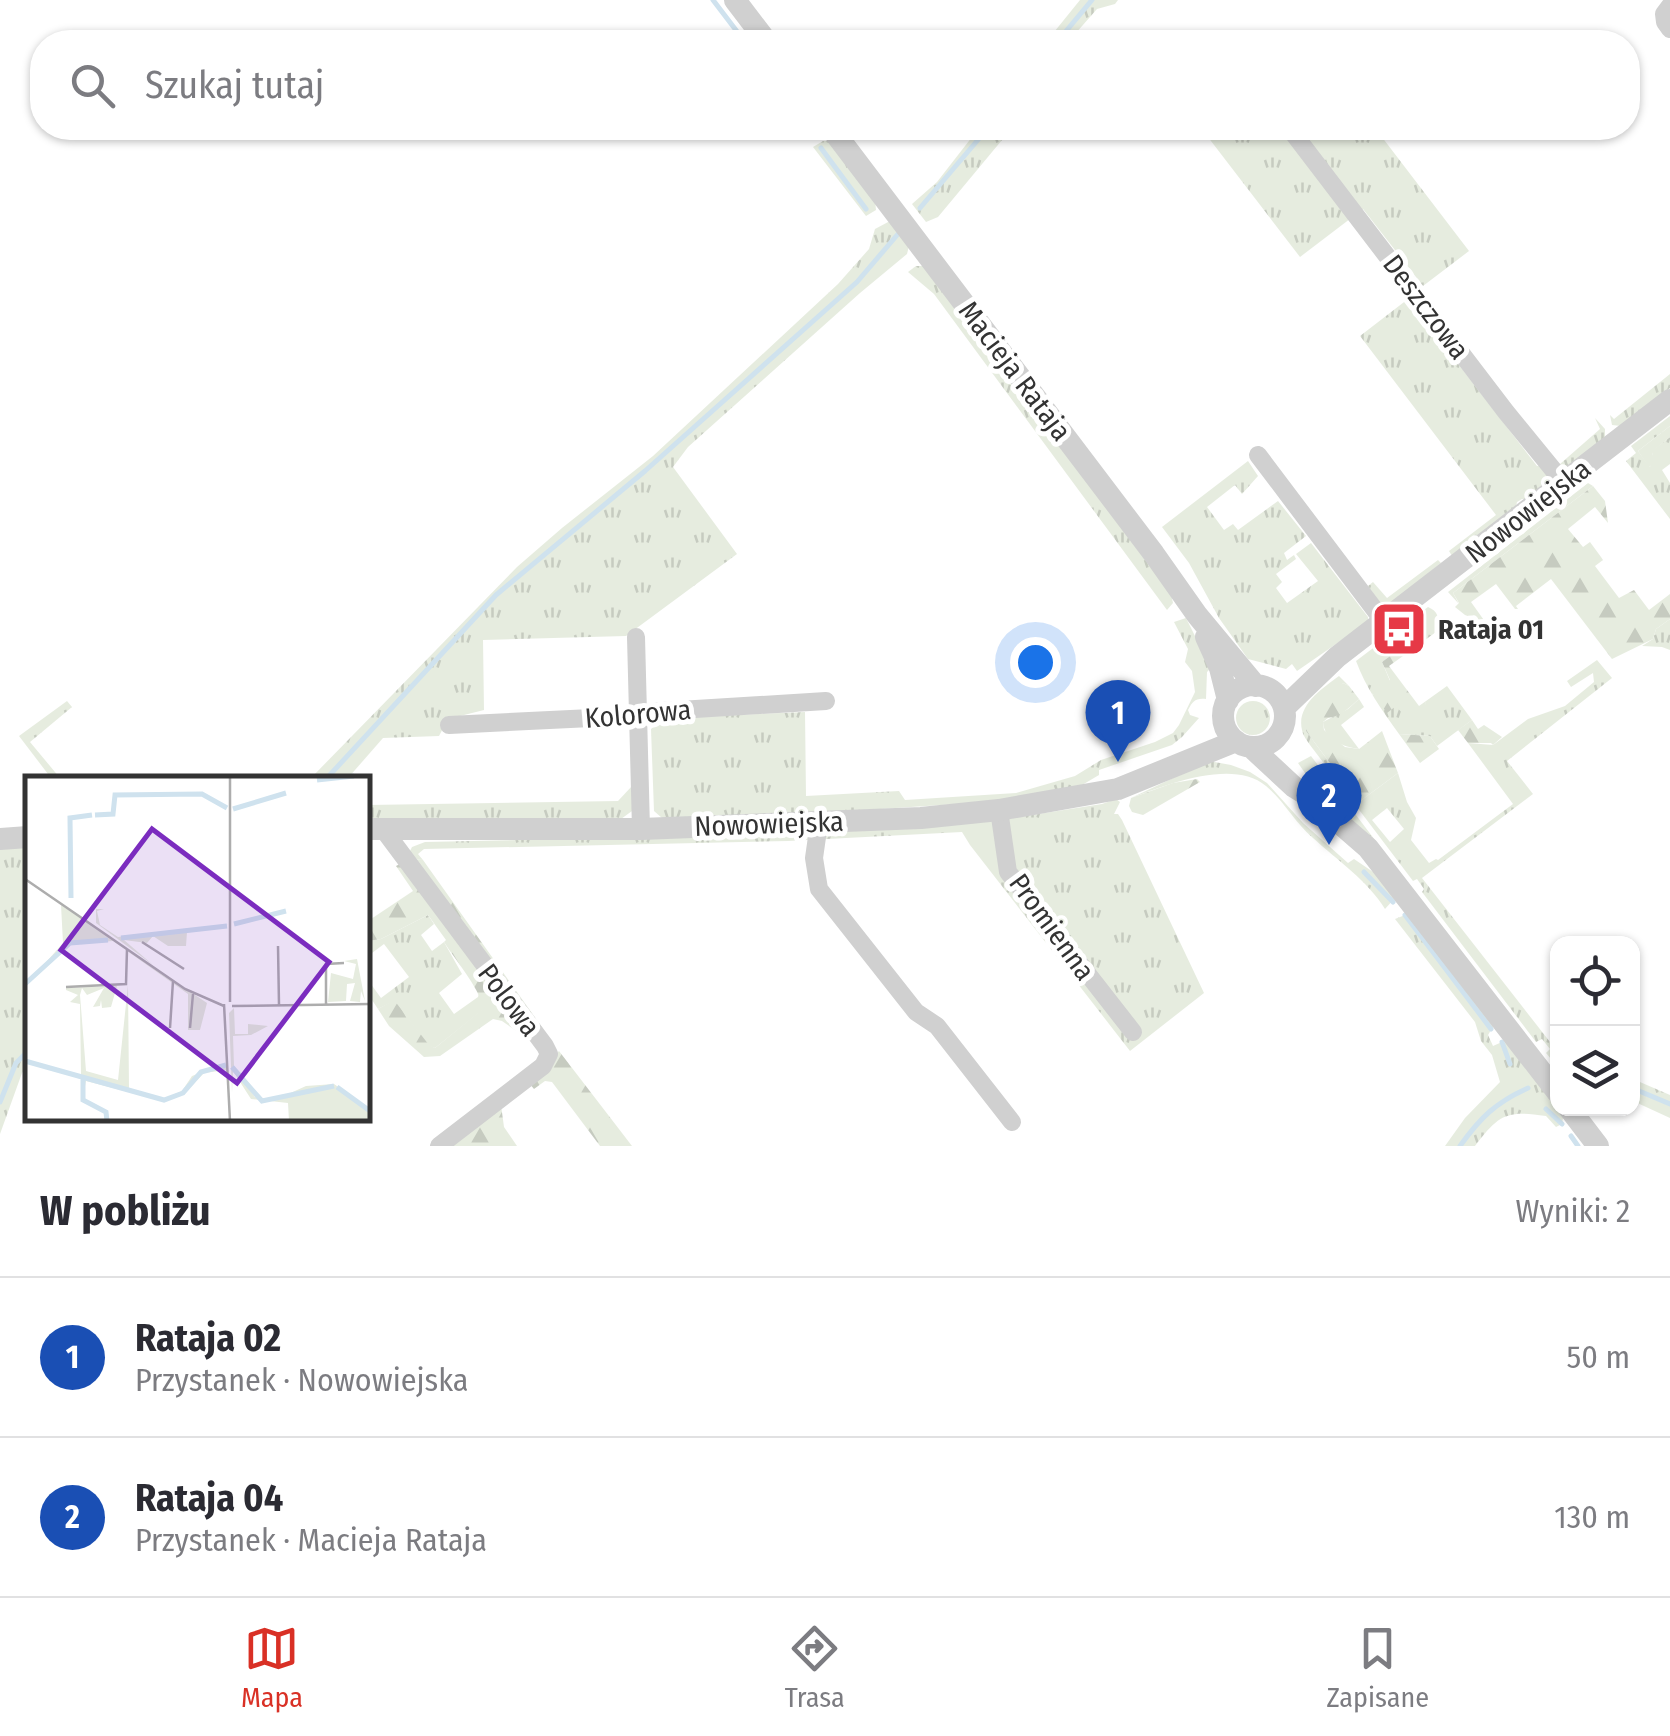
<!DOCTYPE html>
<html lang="pl">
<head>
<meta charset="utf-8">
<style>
	body { margin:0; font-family:"Fira Sans Condensed",sans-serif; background:#f7f7f7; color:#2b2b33 }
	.controls { position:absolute; right:30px; bottom:30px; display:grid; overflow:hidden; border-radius:20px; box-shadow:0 2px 8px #0004 }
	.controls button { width:90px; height:90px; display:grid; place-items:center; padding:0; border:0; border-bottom:2px solid #e1e1e2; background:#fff; color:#2b2b33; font:50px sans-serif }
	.you { position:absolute; left:1035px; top:662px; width:35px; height:35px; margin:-25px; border:8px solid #fff; border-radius:50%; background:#1a73e8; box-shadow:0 0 0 15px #1a73e833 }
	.badge { display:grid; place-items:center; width:65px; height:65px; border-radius:50%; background:#d93025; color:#fff; font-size:32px; font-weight:700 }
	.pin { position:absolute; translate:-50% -82px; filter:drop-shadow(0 2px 5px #0008) }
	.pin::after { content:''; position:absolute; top:52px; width:35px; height:30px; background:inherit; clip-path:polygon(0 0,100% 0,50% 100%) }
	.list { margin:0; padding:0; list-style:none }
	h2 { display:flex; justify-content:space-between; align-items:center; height:130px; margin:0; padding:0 40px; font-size:42px }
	h2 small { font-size:32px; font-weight:400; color:#7c7c81 }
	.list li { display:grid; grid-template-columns:65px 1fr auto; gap:30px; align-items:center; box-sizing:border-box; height:160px; padding:0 40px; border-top:2px solid #e1e1e2 }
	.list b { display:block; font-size:38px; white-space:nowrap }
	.list p { margin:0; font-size:32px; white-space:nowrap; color:#7c7c81 }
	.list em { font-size:32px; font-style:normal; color:#7c7c81 }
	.icon { flex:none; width:55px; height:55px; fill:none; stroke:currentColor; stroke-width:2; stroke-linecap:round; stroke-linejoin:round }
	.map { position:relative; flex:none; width:1670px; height:1146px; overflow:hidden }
	.search { position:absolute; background:#fff; box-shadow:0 2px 8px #0004; left:30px; right:30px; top:30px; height:110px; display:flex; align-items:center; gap:25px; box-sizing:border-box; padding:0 35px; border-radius:40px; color:#7c7c81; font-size:38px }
	.sheet { height:450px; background:#fff }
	nav { display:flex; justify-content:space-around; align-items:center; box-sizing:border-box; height:140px; border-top:2px solid #e1e1e2; background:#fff; font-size:28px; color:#7c7c81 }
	nav a { display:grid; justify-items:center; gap:5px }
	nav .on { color:#d93025 }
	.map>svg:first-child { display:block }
	.grass { fill:url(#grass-tufts); fill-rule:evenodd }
	.forest { fill:url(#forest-firs) }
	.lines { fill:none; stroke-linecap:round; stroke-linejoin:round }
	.stream { stroke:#cfe2ee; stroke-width:5 }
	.minor { stroke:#d0d0d0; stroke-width:18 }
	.tertiary { stroke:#d0d0d0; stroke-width:22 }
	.labels { text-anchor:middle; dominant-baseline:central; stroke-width:10; stroke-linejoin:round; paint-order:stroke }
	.street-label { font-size:28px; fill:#333; stroke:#fff }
	.poi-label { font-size:28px; font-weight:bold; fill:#333; stroke:#fff; text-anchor:start }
	.inset-river { fill:none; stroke:#cfe2ee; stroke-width:5 }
	.inset-road { fill:none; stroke:#adadad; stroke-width:2.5 }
	.view { fill:#7b2cbf; fill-opacity:0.15; stroke:#7b2cbf; stroke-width:5 }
	.inset-edge { fill:none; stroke:#333; stroke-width:5 }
</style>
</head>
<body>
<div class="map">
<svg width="1670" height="1146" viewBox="0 0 1670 1146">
	<defs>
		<pattern id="grass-tufts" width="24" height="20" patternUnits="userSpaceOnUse" patternTransform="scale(2.5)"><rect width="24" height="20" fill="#e6ecdf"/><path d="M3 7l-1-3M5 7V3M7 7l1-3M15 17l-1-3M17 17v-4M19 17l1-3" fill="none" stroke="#c6cbc0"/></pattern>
		<pattern id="forest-firs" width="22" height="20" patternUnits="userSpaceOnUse" patternTransform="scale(2.5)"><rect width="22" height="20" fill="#e6ecdf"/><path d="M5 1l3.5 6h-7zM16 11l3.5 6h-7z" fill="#c6cbc0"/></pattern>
	</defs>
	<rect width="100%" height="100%" fill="#fff"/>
	<path class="grass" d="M1080,0H1118L1115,4L1097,9L1068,42H1046Z
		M979,128H1012L938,217L926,222L912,204L937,182Z
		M1201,128H1375L1469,251L1423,286L1363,209L1300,257Z
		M823,141H828L875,200L876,210L866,216L813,147Z
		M890,221L909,246L907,254L860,293L688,447L673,467L737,554L626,636L483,640L484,710L448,719L439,736L383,738L348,778H311L517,567L562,528L653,456L838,284L869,249L875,229Z
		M916,266H925L1171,594L1173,603L1167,610L934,294L908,272Z
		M1408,299L1537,466L1560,464L1600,429L1595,418L1605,429V437L1529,500L1522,499L1517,502L1515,511L1452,556L1449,551L1496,515L1360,336Z
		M1670,374V388L1621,426L1612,425L1610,415L1614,419Z
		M1670,416V426L1638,451L1650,467L1653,450L1670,437V464L1662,470L1670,483V519L1626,461L1636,453L1631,446Z
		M1248,461L1258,476L1242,494L1235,485L1207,507L1224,530L1233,524L1238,530L1278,501L1306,536L1284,553L1287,560L1294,555L1296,559L1276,574L1282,582L1276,588L1287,603L1318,581L1296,554L1311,543L1368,617V622L1297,671L1292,664L1286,669L1248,659L1219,618L1189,563L1162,527Z
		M1588,483L1593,486L1453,593L1459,604L1448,592Z
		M1438,560L1441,563L1384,609L1368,586L1373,582L1387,598Z
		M1428,607C1438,611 1439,618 1440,629L1417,646L1413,640L1382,662L1390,681L1372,694L1396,706L1424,709L1426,701L1447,686L1472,720L1437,746L1430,736L1399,734C1381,709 1366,688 1356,661L1393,633L1395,636L1403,631L1401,627Z
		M1186,618L1211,668L1207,672L1206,699C1195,698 1193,701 1188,710L1190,715L1199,718L1182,737L1172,745L1099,770V775L1077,788L988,802L849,811L662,818L654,811L651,729L664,718L805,712L806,796L899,791L905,800L1016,793L1075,776L1101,760L1155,742L1173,733L1179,725L1195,692L1192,671L1185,662L1188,649L1174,622Z
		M1670,619V650L1662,647L1642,646L1653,639L1656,629Z
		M1597,660L1612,678L1507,761L1533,794L1422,878L1557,1051V1066L1546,1053L1550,1049L1542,1039L1536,1042L1422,892L1424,889L1417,879L1413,881L1310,745C1307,740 1303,736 1302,730C1296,705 1323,688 1339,676L1349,686L1343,683L1306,731L1359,802L1398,773L1407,802L1416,818L1411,840L1429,863L1436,859L1438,860L1513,804L1468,743L1493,745L1528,719L1565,706L1594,682L1593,673L1571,687L1567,681ZM1387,808L1404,829L1390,842L1372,820Z
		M1359,699L1364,707L1341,725L1359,749C1344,747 1324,740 1323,722L1348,709Z
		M67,701L72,707L30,742L60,778H51L19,736Z
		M1236 718a17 17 0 1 1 34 0a17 17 0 1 1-34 0Z
		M1311,756L1391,861L1312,783L1298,763Z
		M1209,761L1231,765L1250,772L1267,783L1303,823L1348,863L1354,859L1379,876L1394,899L1385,909C1368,881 1337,860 1313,838C1295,823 1284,801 1266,786C1233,758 1166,785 1131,798Z
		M632,786V811L621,819L368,823V805L618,801Z
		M1116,799L1120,802L1114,814H1118L1122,820L1204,993L1130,1051L970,845L962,832L788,841L424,849L418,854L423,860L409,859L408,855L412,847L425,842L617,838L1001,820L1102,804Z
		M0,845H28L27,1066L22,1073L0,1134Z
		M428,915L434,924L421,935L432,951L444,942L462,974L439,993L454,1014L478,997L479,993L485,1008L435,1048L429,1046L394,1001L378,1009L368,994V980L381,998L409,977L384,944L368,956V941L381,939Z
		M1405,915L1414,918L1494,1025L1488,1035L1493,1046L1502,1042L1511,1044L1563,1118L1562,1124L1556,1127L1546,1116C1507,1110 1499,1114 1475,1146H1445L1465,1118L1500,1082L1492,1055L1481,1041L1475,1022L1395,919Z
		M1633,1079L1670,1095V1118L1633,1101Z"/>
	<path class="forest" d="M1670,426V437L1654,450L1652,455L1656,461L1649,467L1638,451Z
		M1593,486L1605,501L1608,523L1595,507L1568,529L1583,547L1590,542L1601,557L1603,560L1595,566L1619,598L1634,590L1649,610L1670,594V619L1656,629L1653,639L1612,659L1551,579L1516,606L1518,609H1515L1496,584L1471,602L1486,623L1465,615L1455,607L1459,603L1453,593Z
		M1412,640L1417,646L1389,666L1419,706L1426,701L1425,709L1415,715L1409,708L1402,713L1396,706L1387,713L1372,693L1390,680L1382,662Z
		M1343,683L1349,686L1359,699C1350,707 1340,717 1328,718L1323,722L1324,730L1345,747L1359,749L1382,731L1398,773L1359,802L1306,731L1307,710Z
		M1472,720L1478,729L1484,725L1502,737L1493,745L1491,743H1468L1458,730Z
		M1399,734L1430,736L1439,749L1420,763Z
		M1197,779L1200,782L1143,815L1132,812L1129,806L1131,798L1173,783Z
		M409,859L423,860L544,1030L532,1042L502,1021L493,1019L440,1056L424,1057L389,1026L378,1009L394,1000L429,1045L435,1048L484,1008C476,983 458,964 444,942L446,940L428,915L381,939L368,941V921L413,891L396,866Z
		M559,1051L632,1146H600L552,1082L545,1081L534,1089L529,1083Z
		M501,1105L504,1127L517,1146H446Z"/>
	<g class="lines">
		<path class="stream" d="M713,0L745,42
			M1057,42L1092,0
			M821,148L866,209
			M920,208L988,128
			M327,778L496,595L645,471L857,282L898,234
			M1364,872L1393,902
			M1405,915L1491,1029
			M1502,1042L1510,1064
			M1632,1088L1670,1104
			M0,1102L16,1063L28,1051
			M1546,1109L1562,1124
			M1571,1136L1578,1146
			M1460,1146C1480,1118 1496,1102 1528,1088"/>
		<path class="minor" d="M1670,6L1664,14L1665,22L1670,29
			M1290,129L1506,412L1564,483
			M1258,455L1384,622
			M636,637L641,829
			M449,725L612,717L663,711L826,701
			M999,810L1008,872L1133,1032
			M819,823L814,858L819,889L916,1012L937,1026L1012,1122
			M383,829L545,1046L549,1054L543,1066L439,1146"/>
		<path class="tertiary" d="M735,0L767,42
			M831,128L1154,554L1197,615L1256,686
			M1206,637L1220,668L1228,700
			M1223 716a31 31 0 1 1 62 0a31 31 0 1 1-62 0Z
			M1284,708L1337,657L1670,400
			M1252,748L1294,787L1307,795L1368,848L1558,1093
			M368,829H641L921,818L999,810L1118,789L1236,741
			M0,839L28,837
			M1569,1108L1598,1146"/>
	</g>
	<defs>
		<g id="bus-square" transform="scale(2.875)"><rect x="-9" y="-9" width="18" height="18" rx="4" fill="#e63946" stroke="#fff"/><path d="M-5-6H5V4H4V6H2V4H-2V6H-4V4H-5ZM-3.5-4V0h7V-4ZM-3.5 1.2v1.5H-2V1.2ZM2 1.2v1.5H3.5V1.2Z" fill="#fff"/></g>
	</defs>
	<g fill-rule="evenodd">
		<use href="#bus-square" x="1399" y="629"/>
	</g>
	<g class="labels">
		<g class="street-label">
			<text transform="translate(1426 307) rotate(53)">Deszczowa</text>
			<text transform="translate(1015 371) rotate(53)">Macieja Rataja</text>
			<text transform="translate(1528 511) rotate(-38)">Nowowiejska</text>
			<text transform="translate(638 714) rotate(-5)">Kolorowa</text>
			<text transform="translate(769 824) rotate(-2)">Nowowiejska</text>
			<text transform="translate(1052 927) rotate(54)">Promienna</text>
			<text transform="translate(509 1000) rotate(53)">Polowa</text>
		</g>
		<g class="poi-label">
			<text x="1438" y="629">Rataja 01</text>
		</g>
	</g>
	<g transform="translate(25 776)">
		<rect width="345" height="345" fill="#fff"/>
		<path d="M36,129L182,227L175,254H163V218L88,165L44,168L0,210L38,167ZM71,133H79L72,135L75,149L93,161L204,148L162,156L161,170H143L128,160L122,167L99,164L128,189L71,147ZM332,183L340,225L336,215L335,226L325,225L330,207L322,208L321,225L303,226L306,197L328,203L331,188L319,185ZM215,231L209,232L210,258H223V248L243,250L226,259L208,260L209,290L230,321L250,324L281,310L309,308L345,333L343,345H264L263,327L226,323L208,295L207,317L204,237L209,232ZM200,287L202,294L179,297L160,317L138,325L61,305L57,326L56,303L11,288L138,323L157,315L167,300Z" fill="#e6ecdf"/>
		<path d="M103,209L104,312L99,313L56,299L55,228L45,226L53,219L41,214V212L92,210L86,231L77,232L76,224L75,230L68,231L79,212L62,219L57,212L55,219L61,295L93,304Z" fill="#e6ecdf"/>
		<path class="inset-river" d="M292,4L329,0M208,33L261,17M70,39L88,38L90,19L177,18L202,32M46,122L45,42L67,39M209,148L261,135M96,162L202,150M0,208L45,167L83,164M0,285L139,324L158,317L176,296L201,289M207,291L237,325L309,310M58,301V324L81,336L82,345M312,311L345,335"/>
		<path class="inset-road" d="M205,0V226M0,103L160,213L199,230M117,166L159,193M253,170L254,229M41,211L101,208L102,173M199,228L205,345M301,228V188L319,187M207,230L345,228M145,252L148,205M165,252L168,218M273,345H329"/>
		<path class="view" d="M127,53L304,186L212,307L36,174Z"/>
		<rect width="345" height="345" class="inset-edge"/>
	</g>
</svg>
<div class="controls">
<button><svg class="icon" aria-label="locate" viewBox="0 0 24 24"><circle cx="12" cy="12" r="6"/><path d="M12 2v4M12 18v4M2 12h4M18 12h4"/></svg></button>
<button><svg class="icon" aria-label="layers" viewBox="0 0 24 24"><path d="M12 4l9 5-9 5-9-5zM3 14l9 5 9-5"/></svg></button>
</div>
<div class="you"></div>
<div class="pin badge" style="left:1118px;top:762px;background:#1a4fb4">1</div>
<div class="pin badge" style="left:1329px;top:845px;background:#1a4fb4">2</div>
<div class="search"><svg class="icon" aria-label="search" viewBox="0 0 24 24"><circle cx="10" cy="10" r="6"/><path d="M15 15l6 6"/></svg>Szukaj tutaj</div>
</div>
<section class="sheet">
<h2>W pobliżu<small>Wyniki: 2</small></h2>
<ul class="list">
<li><span class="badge" style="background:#1a4fb4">1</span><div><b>Rataja 02</b><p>Przystanek · Nowowiejska</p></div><em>50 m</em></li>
<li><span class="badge" style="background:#1a4fb4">2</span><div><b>Rataja 04</b><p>Przystanek · Macieja Rataja</p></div><em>130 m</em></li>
</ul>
</section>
<nav>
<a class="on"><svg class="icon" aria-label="map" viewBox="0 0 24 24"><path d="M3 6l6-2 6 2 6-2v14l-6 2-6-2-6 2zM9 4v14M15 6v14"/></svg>Mapa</a>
<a><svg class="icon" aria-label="directions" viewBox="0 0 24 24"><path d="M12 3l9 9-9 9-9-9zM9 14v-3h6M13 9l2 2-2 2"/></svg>Trasa</a>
<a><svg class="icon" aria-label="saved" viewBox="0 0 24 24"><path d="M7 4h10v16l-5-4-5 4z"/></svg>Zapisane</a>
</nav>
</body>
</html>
